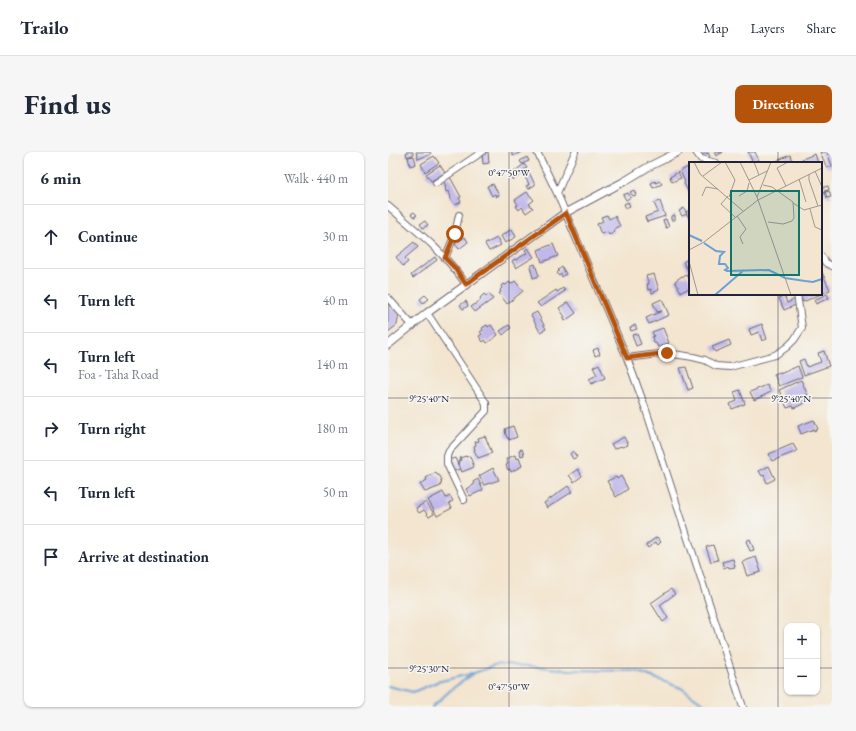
<!DOCTYPE html>
<html lang="en">
<head>
<meta charset="utf-8">
<style>
	body { margin:0; font-family:"EB Garamond",serif; background:#f6f6f7; color:#1f2937 }
	.controls { position:absolute; right:12px; bottom:12px; display:grid; overflow:hidden; border-radius:8px; box-shadow:0 1px 3px #0004 }
	.controls button { width:36px; height:36px; display:grid; place-items:center; padding:0; border:0; border-bottom:1px solid #e0e1e3; background:#fff; color:#1f2937; font:20px sans-serif }
	.stop { position:absolute; width:12px; height:12px; margin:-9px; border:3px solid #b45309; border-radius:50%; background:#fff }
	.stop.end { background:#b45309; border-color:#fff; box-shadow:0 1px 4px #0008 }
	.list { margin:0; padding:0; list-style:none }
	h2 { display:flex; justify-content:space-between; align-items:center; height:52px; margin:0; padding:0 16px; font-size:17px }
	h2 small { font-size:13px; font-weight:400; color:#747a83 }
	.list li { display:grid; grid-template-columns:26px 1fr auto; gap:12px; align-items:center; box-sizing:border-box; height:64px; padding:0 16px; border-top:1px solid #e0e1e3 }
	.list b { display:block; font-size:15px; white-space:nowrap }
	.list p { margin:0; font-size:13px; white-space:nowrap; color:#747a83 }
	.list em { font-size:13px; font-style:normal; color:#747a83 }
	.icon { flex:none; width:22px; height:22px; fill:none; stroke:currentColor; stroke-width:2; stroke-linecap:round; stroke-linejoin:round }
	.map { position:relative; flex:none; width:444px; height:555px; overflow:hidden; border-radius:8px }
	header { display:flex; align-items:center; gap:24px; box-sizing:border-box; height:56px; padding:0 20px; background:#fff; border-bottom:1px solid #e0e1e3 }
	header strong { font-size:19px }
	nav { display:flex; gap:22px; margin-inline-start:auto; font-size:14px }
	.intro { display:flex; align-items:center; justify-content:space-between; box-sizing:border-box; height:96px; padding:0 24px }
	h1 { margin:0; font-size:28px }
	.button { padding:10px 18px; border-radius:8px; background:#b45309; color:#fff; font-size:14px; font-weight:700 }
	main { display:flex; gap:24px; padding:0 24px }
	aside { flex:1; background:#fff; border-radius:8px; box-shadow:0 1px 3px #0004 }
	.map>svg:first-child { display:block }
	.lines { fill:none; stroke-linecap:round; stroke-linejoin:round }
	.stream { stroke:#69a1d7; stroke-width:2 }
	.building { fill:#bfb8e9 }
	.minor-casing { stroke:#6b666f; stroke-width:8 }
	.tertiary-casing { stroke:#6b666f; stroke-width:9 }
	.minor { stroke:#fff; stroke-width:6 }
	.tertiary { stroke:#fff; stroke-width:7 }
	.route { stroke:#b45309; stroke-width:5 }
	.ticks { fill:none; stroke:#22223b; stroke-width:1; stroke-opacity:0.45 }
	.inset-river { fill:none; stroke:#69a1d7; stroke-width:2 }
	.inset-road { fill:none; stroke:#9f9794; stroke-width:1 }
	.view { fill:#0f766e; fill-opacity:0.15; stroke:#0f766e; stroke-width:2 }
	.inset-edge { fill:none; stroke:#22223b; stroke-width:2 }
	.ticks-label { font-size:10px; text-anchor:middle; fill:#22223b; stroke:#f6f6f2; stroke-width:3; stroke-linejoin:round; paint-order:stroke }
</style>
</head>
<body>
<header>
<strong>Trailo</strong>
<nav><a>Map</a><a>Layers</a><a>Share</a></nav>
</header>
<div class="intro"><h1>Find us</h1><a class="button">Directions</a></div>
<main>
<aside>
<h2>6 min<small>Walk · 440 m</small></h2>
<ul class="list">
<li><svg class="icon" aria-label="ahead" viewBox="0 0 24 24"><path d="M12 20V5M6 11l6-6 6 6"/></svg><div><b>Continue</b></div><em>30 m</em></li>
<li><svg class="icon" aria-label="left" viewBox="0 0 24 24"><path d="M17 20v-9H6M10 6l-5 5 5 5"/></svg><div><b>Turn left</b></div><em>40 m</em></li>
<li><svg class="icon" aria-label="left" viewBox="0 0 24 24"><path d="M17 20v-9H6M10 6l-5 5 5 5"/></svg><div><b>Turn left</b><p>Foa - Taha Road</p></div><em>140 m</em></li>
<li><svg class="icon" aria-label="right" viewBox="0 0 24 24"><path d="M7 20v-9h11M14 6l5 5-5 5"/></svg><div><b>Turn right</b></div><em>180 m</em></li>
<li><svg class="icon" aria-label="left" viewBox="0 0 24 24"><path d="M17 20v-9H6M10 6l-5 5 5 5"/></svg><div><b>Turn left</b></div><em>50 m</em></li>
<li><svg class="icon" aria-label="arrive" viewBox="0 0 24 24"><path d="M6 21V4h12l-3 4 3 4H6"/></svg><div><b>Arrive at destination</b></div></li>
</ul>
</aside>
<div class="map">
<svg width="444" height="555" viewBox="0 0 444 555">
	<rect width="100%" height="100%" fill="#f6f6f2"/>
	<filter id="ink" filterUnits="userSpaceOnUse"><feTurbulence type="fractalNoise" baseFrequency=".025" numOctaves="2"/><feDisplacementMap in="SourceGraphic" scale="8" xChannelSelector="R" yChannelSelector="G"/><feConvolveMatrix kernelMatrix="1 2 1 2 8 2 1 2 1" color-interpolation-filters="sRGB"/></filter>
	<filter id="wash" filterUnits="userSpaceOnUse"><feTurbulence type="fractalNoise" baseFrequency=".012" numOctaves="4" result="noise"/><feDisplacementMap in="SourceGraphic" scale="16" xChannelSelector="R" yChannelSelector="G"/><feGaussianBlur stdDeviation="0.9" result="paint"/><feColorMatrix in="noise" values="0 0 0 0 0 0 0 0 0 0 0 0 0 0 0 0 0 1.4 0 .05"/><feComposite in="paint" operator="in"/></filter>
	<g filter="url(#wash)">
		<rect width="100%" height="100%" fill="#f3e5cf"/>
		<g class="lines">
			<path class="stream" d="M0,534L25,540L49,530L86,521L109,513L141,514L182,518L248,519L293,536L321,555
				M44,555L65,536L85,522"/>
		</g>
		<g id="blocks">
			<path class="building" d="M18,0H25V3L19,5Z
				M28,0H42L43,2L30,7Z
				M94,0H100L101,11L95,12Z
				M123,0H134L125,4Z
				M326,0H335L328,4Z
				M360,0H367L372,11H365Z
				M432,0H439L444,14L439,16Z
				M320,1L322,5L317,7L314,3Z
				M427,2L430,11H416L414,7Z
				M402,3L405,11H387L386,10Z
				M26,4L28,12L22,14L20,5Z
				M46,4L51,11L37,20L33,12Z
				M139,5L141,9L134,12L132,9Z
				M136,12L139,16L132,20L134,22L125,28L122,23Z
				M52,13L57,21L43,29L38,22Z
				M302,14V21L300,22L302,26V44L296,31L297,30L292,19Z
				M141,20L147,33L140,37L138,34L141,33L140,30L136,24Z
				M290,20L293,26L284,30L282,25Z
				M62,25L73,45L71,46L73,50L67,53L61,46L63,45L60,39L58,40L57,36L58,35L55,28Z
				M267,29L268,31L272,29L274,32L265,36L263,31Z
				M105,32L111,43L108,45L107,42L104,44L99,34Z
				M440,34L441,38L436,39L437,41L433,42V36Z
				M246,38L248,43L245,44L242,40Z
				M441,39L443,45L439,46L437,40Z
				M139,40L146,48L141,52L145,56L138,61L134,55L131,58L128,54L130,53L127,48Z
				M240,41L243,45L238,48L235,43Z
				M272,49L277,64L259,70L257,65L270,60L266,51Z
				M240,50L242,54L238,56L236,52Z
				M296,56L299,62L294,64L291,59Z
				M302,58V69L298,60Z
				M26,60L29,63L26,65L23,62Z
				M219,63L221,67L227,64L232,74L226,77L227,80L221,83L220,80L213,82L209,72L215,69L213,65Z
				M287,63V68H283V64Z
				M278,67L281,75L278,76L275,68Z
				M37,69L40,73L35,76L32,72Z
				M124,77L128,85L117,91L113,84Z
				M77,85L80,90L71,97L67,92Z
				M109,86L113,93L101,99L97,92Z
				M26,90L30,95L17,106L20,110L15,114L8,105Z
				M165,92L170,104L154,110L150,98Z
				M140,96L146,105L128,116L124,109L127,107L128,108L139,101L137,98Z
				M47,105L49,108L25,126L23,123Z
				M301,106L302,107V122L295,110Z
				M147,112L151,124L145,126L142,114Z
				M174,115L178,122L174,125L173,122L171,124L169,121L171,119L170,118Z
				M433,118L442,138L415,150L411,142H433Z
				M266,122L271,138L264,141L263,137L260,138L259,132H261L258,124Z
				M299,123L302,128V136L293,140L287,129L294,124L295,125Z
				M127,129L135,139L119,152L111,141L113,140L112,138L114,136L113,134L115,132L118,133L121,130L123,132Z
				M175,136L177,139L153,155L149,151L168,138L169,140Z
				M96,142L98,144L101,142L105,147L87,160L83,155L93,148L92,146Z
				M439,142L441,146L428,152L426,148Z
				M37,143L41,147L35,151L32,147Z
				M396,143L399,151L407,147L410,152L396,158L391,146Z
				M0,147L11,161L9,173L0,180Z
				M274,147L281,163L261,172L258,166L274,159L269,160L265,151Z
				M78,149L80,154L75,157L72,153Z
				M180,150L188,161L177,169L175,166L177,165L171,156Z
				M149,160L158,177L152,180L143,163Z
				M374,172L379,187L374,189L371,180L363,183L361,177Z
				M99,173L100,175L103,173L110,183L99,191L97,188L95,190L91,184L94,182L92,180L95,178L94,176Z
				M121,173L123,176L115,183L112,179Z
				M247,173L249,177L243,179L242,176Z
				M275,176L281,191L270,195L268,191H266L264,185L266,184L264,180Z
				M249,182L253,192L248,194L244,183Z
				M341,188L343,193L327,200L324,195Z
				M210,196L212,202L207,204L205,198Z
				M436,199L441,214L416,223L411,209L416,207L419,215L433,210L430,201Z
				M211,212L217,226L203,232L201,227L209,223L205,215Z
				M410,214L414,225L391,234L386,222L392,220V222Z
				M298,215L305,236L300,238L292,216Z
				M413,228L421,246L416,249L417,251L406,256L405,254L399,256L391,238Z
				M379,233L383,240L366,248L362,240Z
				M352,238L357,252L344,257L342,252L349,249L346,240Z
				M426,268L430,277L426,279V277L413,282L410,274Z
				M125,274L129,285L121,288V286H119L117,279H118L117,277Z
				M97,284L104,301L90,306L86,298H87L86,294L88,293L87,290L91,289L90,286Z
				M236,285L240,293L234,295L233,294L226,297L223,292Z
				M405,292L409,299L384,309L381,302Z
				M134,297L136,303L133,304L131,298Z
				M185,299L189,305L185,307L182,302Z
				M127,303L128,307L131,306L134,314L123,320L122,317L120,318L118,313L120,312L118,307Z
				M78,304V305L82,304L86,315L74,320L70,310L73,308L72,306Z
				M67,306L72,317L66,319L61,308Z
				M381,314L387,327L379,331L376,323L374,324L371,319Z
				M105,316L111,328L96,333L91,324Z
				M190,317L194,324L186,330L181,323Z
				M48,320L49,323H51L54,328L52,329L54,331L52,332L53,334L37,340L32,332L39,328L38,326Z
				M233,324L240,337L228,345L219,329L228,325L229,327Z
				M90,327L95,338L82,344L78,337L86,333L85,330Z
				M180,334L184,340L159,356L156,351Z
				M55,340L58,346L62,344L65,349L61,351L64,356L49,364L40,348Z
				M38,350L46,362L41,365L36,358L31,361L28,356Z
				M269,385L273,390L270,393L268,390L260,396L258,393Z
				M362,387L366,398L362,399L358,389Z
				M325,393L330,408L323,410L318,395Z
				M368,405L373,420L359,424L354,410Z
				M345,407L347,415L341,416L340,414L336,416L334,410Z
				M283,437L287,442L272,453L280,466L275,470L263,451Z"/>
		</g>
	</g>
	<g filter="url(#ink)">
		<use href="#blocks" fill-opacity="0" stroke="#6b666f" stroke-width="1"/>
		<g class="lines">
			<g class="minor-casing">
				<path id="minor" d="M149,0L169,41
					M187,0L169,41L239,206L257,255L355,555
					M308,0L313,7L328,11
					M48,31L94,0
					M0,54C30,80 55,99 78,132
					M433,104L438,111L444,114
					M57,106L67,82L71,63
					M0,146L25,174
					M39,161L98,251V259L61,299L59,304V312L76,348
					M239,206L279,201L305,205L317,208L328,214L342,215L387,203L399,195L406,188L414,176L409,142"/>
			</g>
			<g class="tertiary-casing">
				<path id="tertiary" d="M0,193L39,161L177,61L237,29L260,15L290,0"/>
			</g>
			<use href="#minor" class="minor"/>
			<use href="#tertiary" class="tertiary"/>
		</g>
	</g>
	<g class="lines" filter="url(#ink)">
		<path class="route" d="M67,82L57,106L66,115L78,132L178,61L239,206L279,201"/>
	</g>
	<path class="ticks" d="M121,0V555M390,0V11M390,142V555M0,246H444M0,516H399M429,516H444"/>
	<g transform="translate(301 10)">
		<rect width="133" height="133" fill="#f3e5cf"/>
		<path class="inset-river" d="M0,73L13,79M15,81L27,89L35,90L31,94L30,102H36L39,106L36,108L38,109L80,108L96,116L116,119L124,120L133,117M26,133L55,108"/>
		<path class="inset-road" d="M5,0L11,12L54,49M36,0L46,18L40,35M51,0L68,35M65,0L70,13M82,0L68,35L102,133M126,9L133,25M120,12V18L129,44M14,14L33,0M110,17L117,40M60,18L78,9M74,23L83,25L104,40L105,56L103,59L94,62L79,60M97,24L88,6L99,0M13,34L17,25L29,27M39,34L32,42L46,55M50,34L58,29L60,21M104,41L115,48L133,43M121,47L126,65L133,68M48,54L57,67L51,75L54,82M0,88L15,80L69,38L133,6M0,99L9,133"/>
		<path class="view" d="M42,29H110V113H42Z"/>
		<rect width="133" height="133" class="inset-edge"/>
	</g>
	<g class="ticks-label">
		<text x="121" y="24">0°47'50"W</text>
		<text x="41" y="250">9°25'40"N</text>
		<text x="403" y="250">9°25'40"N</text>
		<text x="41" y="520">9°25'30"N</text>
		<text x="121" y="538">0°47'50"W</text>
	</g>
</svg>
<div class="controls">
<button>+</button>
<button>−</button>
</div>
<div class="stop" style="left:67px;top:82px"></div>
<div class="stop end" style="left:279px;top:201px"></div>
</div>
</main>
</body>
</html>
